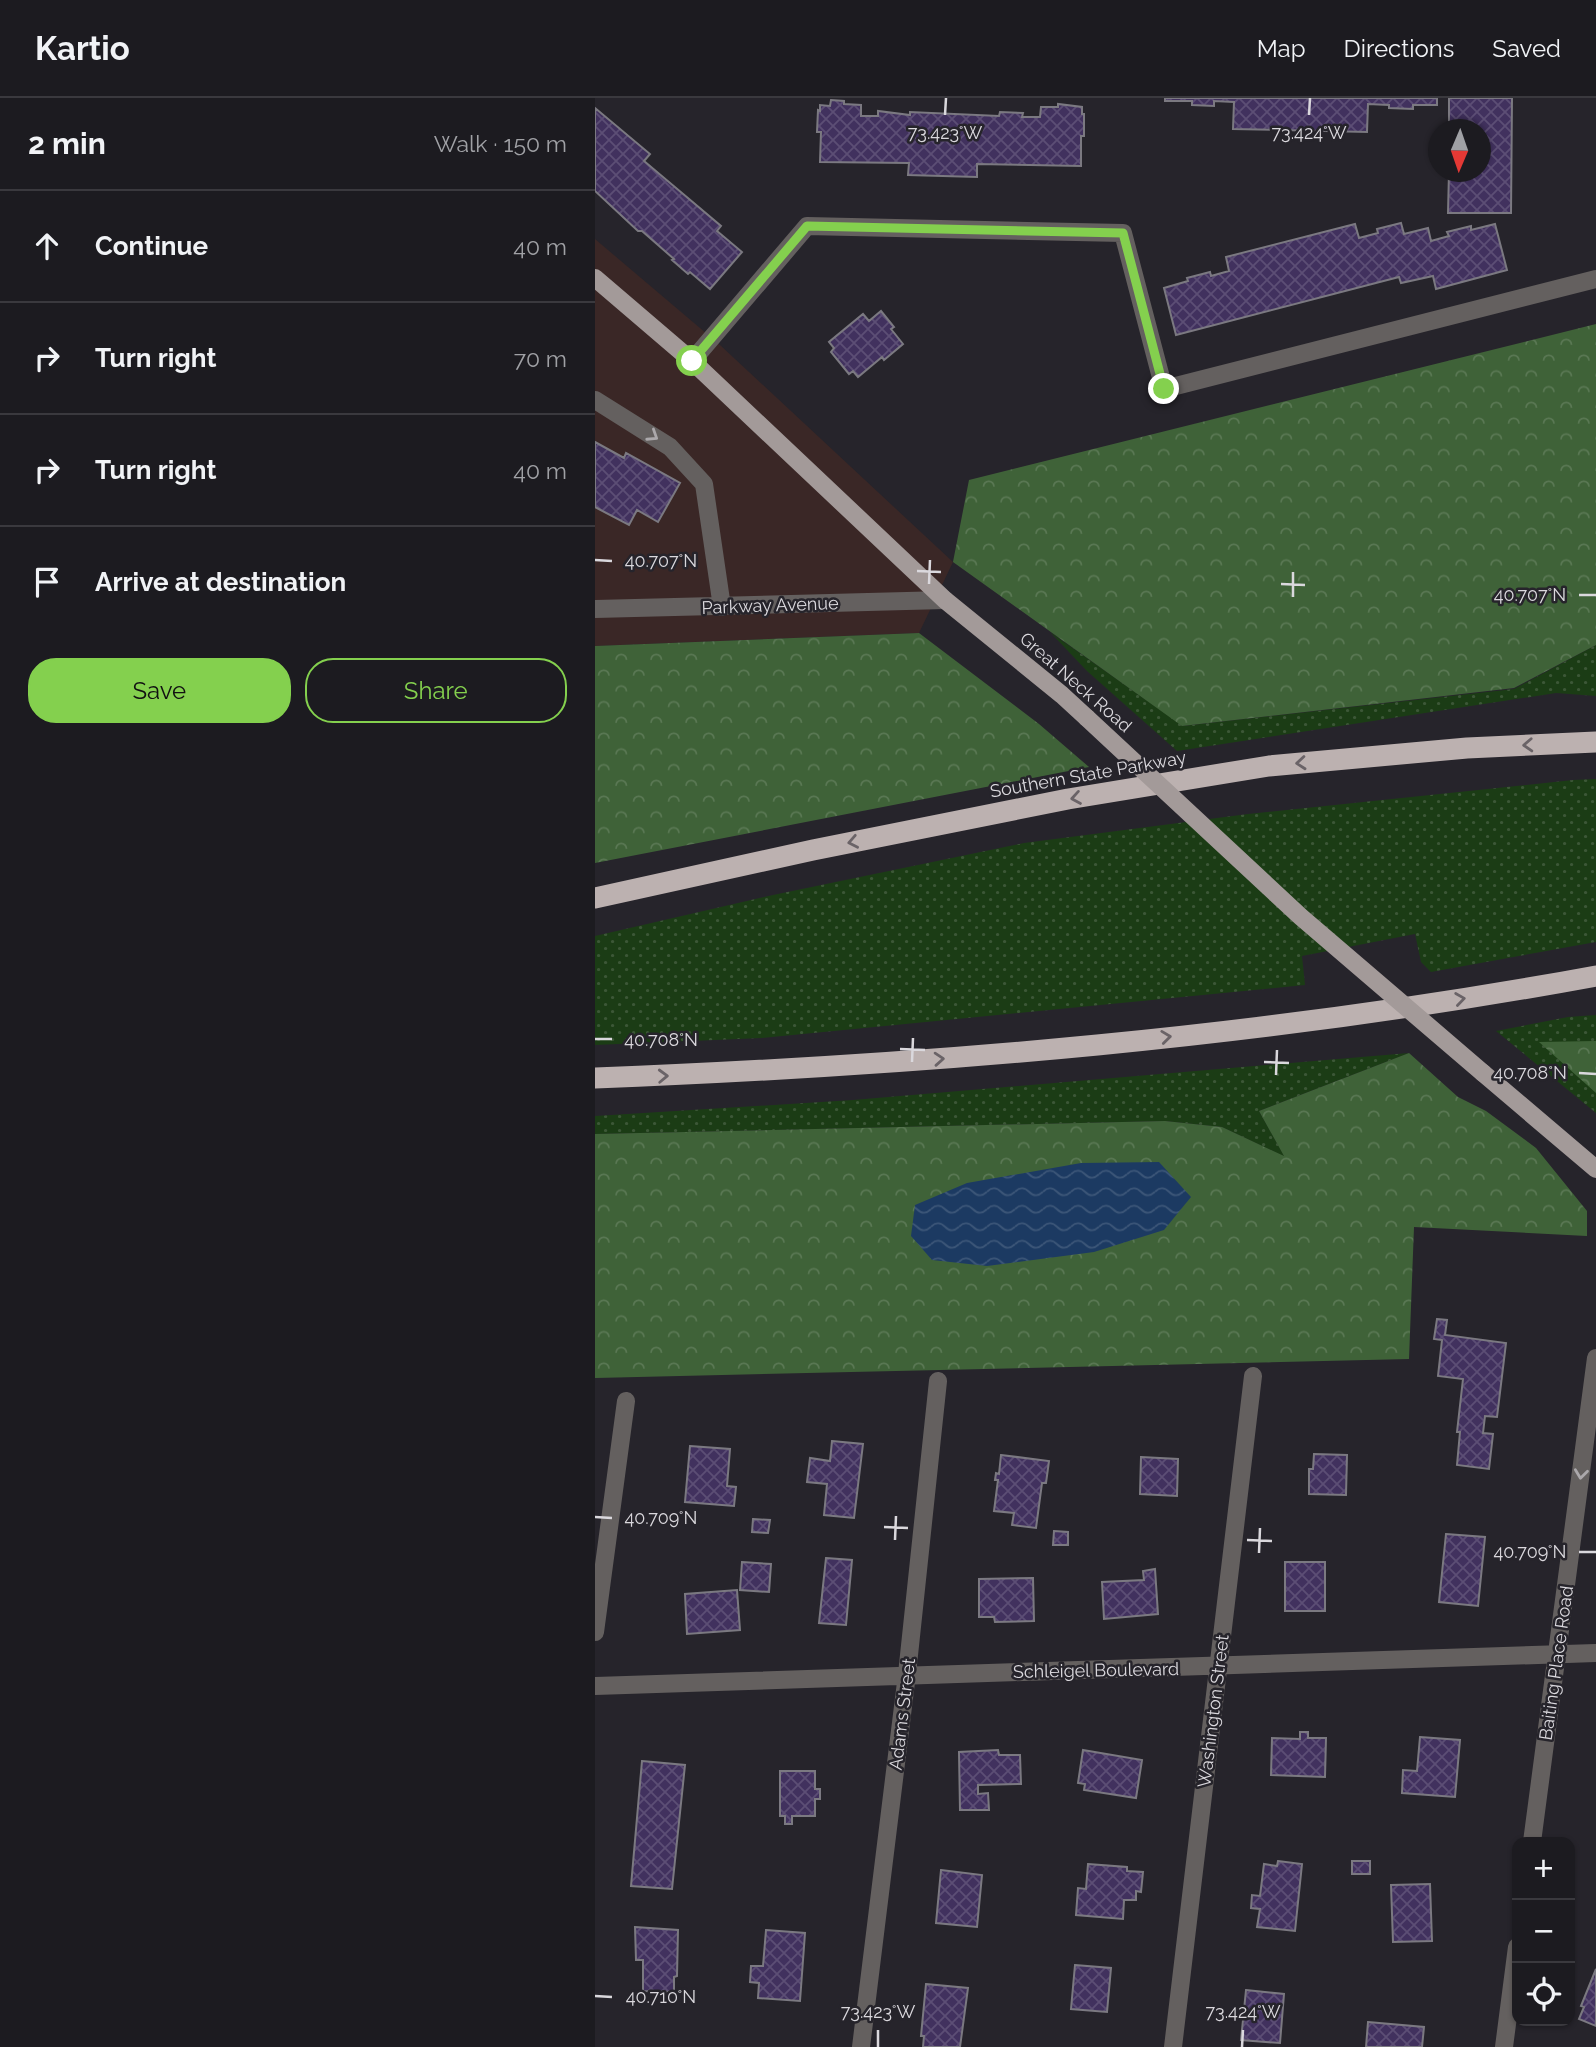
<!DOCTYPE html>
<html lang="en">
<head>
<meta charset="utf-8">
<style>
	body { margin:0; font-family:Raleway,sans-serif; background:#252429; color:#f1f3f6 }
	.controls { position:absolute; right:21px; bottom:21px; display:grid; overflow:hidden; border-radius:14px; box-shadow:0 2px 5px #0004 }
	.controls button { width:63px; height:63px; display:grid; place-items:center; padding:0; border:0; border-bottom:2px solid #3a393e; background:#1c1b20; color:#f1f3f6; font:35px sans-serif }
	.compass { position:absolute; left:833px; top:21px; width:63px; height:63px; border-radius:50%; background:#1c1b20; box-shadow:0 2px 5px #0004; rotate:182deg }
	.stop { position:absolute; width:21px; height:21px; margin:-16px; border:5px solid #84d04e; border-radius:50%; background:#fff }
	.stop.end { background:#84d04e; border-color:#fff; box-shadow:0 2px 7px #0008 }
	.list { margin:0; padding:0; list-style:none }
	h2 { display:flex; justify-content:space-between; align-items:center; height:91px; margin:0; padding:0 28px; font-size:30px }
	h2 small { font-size:23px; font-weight:400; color:#a0a1a5 }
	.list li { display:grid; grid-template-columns:46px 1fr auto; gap:21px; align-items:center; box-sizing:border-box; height:112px; padding:0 28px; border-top:2px solid #3a393e }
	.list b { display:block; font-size:26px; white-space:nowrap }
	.list em { font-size:23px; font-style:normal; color:#a0a1a5 }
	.actions { display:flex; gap:14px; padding:21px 28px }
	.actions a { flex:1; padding:16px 0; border:2px solid #84d04e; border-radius:28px; text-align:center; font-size:24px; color:#84d04e }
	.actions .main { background:#84d04e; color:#111 }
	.icon { flex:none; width:38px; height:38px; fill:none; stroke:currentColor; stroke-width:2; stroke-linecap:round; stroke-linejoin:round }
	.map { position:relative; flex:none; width:1001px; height:1949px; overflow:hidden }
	header { display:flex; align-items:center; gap:42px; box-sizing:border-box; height:98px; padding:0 35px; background:#1c1b20; border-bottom:2px solid #3a393e }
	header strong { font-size:33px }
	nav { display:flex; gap:38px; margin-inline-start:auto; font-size:24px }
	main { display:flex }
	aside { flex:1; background:#1c1b20 }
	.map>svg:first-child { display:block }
	.commercial { fill:#3a2726 }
	.grass { fill:url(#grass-dots) }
	.forest { fill:url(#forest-crowns) }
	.water { fill:url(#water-waves) }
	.building { fill:url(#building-cross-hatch); stroke:#7b7981; stroke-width:2 }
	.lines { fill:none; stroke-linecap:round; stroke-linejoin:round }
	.minor { stroke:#64605f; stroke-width:18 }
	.major { stroke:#a39a99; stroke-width:18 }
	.highway { stroke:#bcb1b0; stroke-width:21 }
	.major-bridge { stroke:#a39a99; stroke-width:18 }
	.oneway { stroke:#aba8ab }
	.oneway2 { stroke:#6a6367 }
	.route { stroke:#84d04e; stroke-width:9 }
	.ticks { fill:none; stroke:#dad8dd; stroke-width:2.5 }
	.labels { text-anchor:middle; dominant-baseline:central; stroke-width:5; stroke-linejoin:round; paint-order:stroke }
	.street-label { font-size:18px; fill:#dad8dd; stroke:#26242b }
	.ticks-label { font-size:18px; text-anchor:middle; fill:#dad8dd; stroke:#26242b; stroke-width:5; stroke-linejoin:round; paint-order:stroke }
</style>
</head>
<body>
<header>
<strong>Kartio</strong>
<nav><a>Map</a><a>Directions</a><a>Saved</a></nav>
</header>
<main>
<aside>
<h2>2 min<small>Walk · 150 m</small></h2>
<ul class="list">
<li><svg class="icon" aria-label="ahead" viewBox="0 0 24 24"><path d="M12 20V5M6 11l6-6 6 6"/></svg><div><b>Continue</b></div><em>40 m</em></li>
<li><svg class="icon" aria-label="right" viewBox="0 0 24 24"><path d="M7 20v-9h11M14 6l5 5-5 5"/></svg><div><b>Turn right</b></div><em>70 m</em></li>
<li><svg class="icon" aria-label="right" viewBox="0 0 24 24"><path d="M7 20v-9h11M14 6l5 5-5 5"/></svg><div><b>Turn right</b></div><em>40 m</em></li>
<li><svg class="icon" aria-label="arrive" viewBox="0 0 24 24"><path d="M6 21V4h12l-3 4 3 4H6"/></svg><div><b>Arrive at destination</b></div></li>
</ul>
<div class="actions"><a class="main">Save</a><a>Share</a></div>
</aside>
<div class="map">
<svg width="1001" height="1949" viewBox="0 0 1001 1949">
	<defs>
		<pattern id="grass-dots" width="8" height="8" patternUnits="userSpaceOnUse" patternTransform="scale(1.75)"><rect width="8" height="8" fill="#1b3c15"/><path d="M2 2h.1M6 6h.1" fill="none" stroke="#3c5737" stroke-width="1.8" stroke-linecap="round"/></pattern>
		<pattern id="forest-crowns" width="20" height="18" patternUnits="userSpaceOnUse" patternTransform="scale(1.75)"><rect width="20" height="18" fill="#3f6238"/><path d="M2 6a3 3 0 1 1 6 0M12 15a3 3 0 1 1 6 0" fill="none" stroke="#5a7854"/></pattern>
		<pattern id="water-waves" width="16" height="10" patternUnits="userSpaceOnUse" patternTransform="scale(1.75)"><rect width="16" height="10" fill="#1c3a62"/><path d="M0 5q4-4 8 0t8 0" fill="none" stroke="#3c5678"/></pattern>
		<pattern id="building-cross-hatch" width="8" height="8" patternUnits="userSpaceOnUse" patternTransform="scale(1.75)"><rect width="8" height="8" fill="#41315e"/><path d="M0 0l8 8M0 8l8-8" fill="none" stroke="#5c4e75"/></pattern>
	</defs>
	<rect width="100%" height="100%" fill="#26242b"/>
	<path class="commercial" d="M0,141L125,247L358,464L324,535L0,548Z"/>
	<path class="grass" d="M455,534L588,628L919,591L1001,547V598L961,595L582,653L492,573Z
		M1001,681V844L836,874L826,864L820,836L707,858L710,887L167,940L0,947V838L178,797L429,745L653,716L978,682Z
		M1001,917V1015L901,933L973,919Z
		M814,955L664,1013L690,1059L627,1029L570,1023L0,1036V1018L258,1002Z"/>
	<path class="forest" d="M1001,226V547L919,590L587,628L358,464L374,382Z
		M324,535L444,626L494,669L0,765V548Z
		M1001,943V995L944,944Z
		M814,955L863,999L891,1013L941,1050L992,1113V1138L819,1129L814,1261L0,1280V1036L570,1023L627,1029L689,1058L664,1013Z"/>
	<path class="water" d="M564,1064L596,1099L569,1132L499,1154L392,1168L337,1162L316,1138L320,1107L372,1085L486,1065Z"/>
	<path class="building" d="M570,0H842V7H818V11L794,10V7L773,6L772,34L638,31L639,4L619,3V8L597,7V3H570Z
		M854,0H917L916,115H853L854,74H886V32H854Z
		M236,2L249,3V6L266,7V18H283V13L315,17V14L404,18L405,14L428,15L427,19H445L446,9H463V6L487,9V16H489V38H486V68L382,66V79L313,77L314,65L225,64L226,34H222L223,12L225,13V7L235,8Z
		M0,10L55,56L49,63L126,128L122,133L147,154L115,191L95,174L93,176L77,162L79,161L47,133H43L0,93Z
		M806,125L809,136L833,130L836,143L854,138L852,134L876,128V132L900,126L912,172L841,191L838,178L806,185L804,179L581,237L569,190L593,183L592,180L615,174L616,178L634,173L631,159L760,126L764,140L783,135L782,131Z
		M286,213L299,229L296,231L308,246L289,262L287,259L263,279L258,273L254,276L236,254L239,250L234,244L268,216L274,223Z
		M0,344L29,360L31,355L85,385L63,424L42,412L34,427L0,409Z
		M842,1221L852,1222L850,1237L911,1245L902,1319L890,1318L888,1335L898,1336L894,1371L862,1367L865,1334H862L868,1281L843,1278L847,1242L839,1241Z
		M237,1343L268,1346L259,1420L229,1417L232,1386L212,1384L215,1360L235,1363Z
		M95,1348L135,1351L132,1388L141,1389L139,1408L90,1404Z
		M719,1356L752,1357L751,1397L714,1396V1371H718Z
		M406,1357L454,1363L451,1385H447L441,1430L417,1427L419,1415L399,1413L403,1382H400L401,1375L404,1376Z
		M546,1359L583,1361L582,1398L545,1396Z
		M158,1421L175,1422L173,1435L157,1434Z
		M459,1433L473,1434V1447H458Z
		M851,1436L890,1439L883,1508L844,1504Z
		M231,1460L257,1462L251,1527L224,1525Z
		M147,1464L176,1466L174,1494L145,1492Z
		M690,1464H730V1513H690Z
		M560,1471L563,1516L509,1521L507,1484L549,1482L548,1473Z
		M438,1480L439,1523L400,1524L399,1519H384V1481Z
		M142,1492L145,1532L92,1536L90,1496Z
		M705,1634H713V1640H731L730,1679L676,1677L677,1640L705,1641Z
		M825,1639L865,1642L860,1699L807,1695L808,1672L822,1673Z
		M403,1652L404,1657H425L426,1686L383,1687V1696L393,1695L394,1712H365L364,1654Z
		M488,1652L547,1662L541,1700L489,1692L490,1686L483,1685Z
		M47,1663L90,1667L77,1791L36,1788Z
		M185,1673H220V1691H225V1701H220V1718H197V1726H190V1718H185Z
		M683,1763L707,1766L700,1833L662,1829L665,1811L656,1810L657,1797L665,1798L669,1766L682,1768Z
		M757,1763H775V1776H757Z
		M493,1766L532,1769V1773L548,1774L546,1794L541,1793V1802H529L528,1821L481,1817L483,1790L491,1791Z
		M346,1772L387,1777L382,1829L341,1825Z
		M835,1786L837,1843L798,1844L796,1787Z
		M40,1829L83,1832L82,1878L79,1879V1894L48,1893V1862H41Z
		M171,1832L210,1835L205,1903L163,1900L164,1885L155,1884L156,1868H168Z
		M480,1867L516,1870L512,1914L476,1911Z
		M1001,1871V1928L984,1921L989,1909L986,1908Z
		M331,1886L373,1890L365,1949H328L329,1938H326Z
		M651,1892L689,1896L685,1945L646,1942Z
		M773,1924L829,1929L827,1949H771Z"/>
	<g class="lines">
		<path class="minor" d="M97,263L212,128L528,135L569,291L1001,181
			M0,302L75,349L109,386L127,509
			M0,511L350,502
			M0,1534L31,1303
			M0,1588L1001,1555
			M937,1744L1001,1260
			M266,1949L312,1576L343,1283
			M578,1949L658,1278
			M909,1949L922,1849"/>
		<path class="major" d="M0,180L97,263L350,502L467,597L492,620
			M888,975L1001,1071"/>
		<path class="highway" d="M0,800L218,752L473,701L674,668L872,650L1001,644
			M0,980C335,967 671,939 1001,878"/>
		<path class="major-bridge" d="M492,620L706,819L888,975"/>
	</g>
	<defs><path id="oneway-chevron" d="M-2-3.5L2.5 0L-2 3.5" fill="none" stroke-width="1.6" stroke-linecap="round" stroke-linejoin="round" transform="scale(1.75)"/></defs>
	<g class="oneway">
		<use href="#oneway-chevron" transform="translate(58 338) rotate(33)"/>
		<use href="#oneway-chevron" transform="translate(986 1376) rotate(97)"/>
	</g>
	<g class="oneway2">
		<use href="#oneway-chevron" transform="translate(933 647) rotate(177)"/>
		<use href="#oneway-chevron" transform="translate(706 665) rotate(175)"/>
		<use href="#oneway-chevron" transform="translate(481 700) rotate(170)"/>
		<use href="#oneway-chevron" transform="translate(258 744) rotate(169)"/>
		<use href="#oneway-chevron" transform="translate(865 901) rotate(-8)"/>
		<use href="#oneway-chevron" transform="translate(571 939) rotate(-7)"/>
		<use href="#oneway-chevron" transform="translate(344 961) rotate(-4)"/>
		<use href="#oneway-chevron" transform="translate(68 978) rotate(-2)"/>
	</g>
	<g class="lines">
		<path class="route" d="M97,263L212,128L528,135L569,291"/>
	</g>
	<path class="ticks" d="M350,17L351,0M714,17L715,0M0,462L17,463M322,473L346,474M334,486L335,462M686,486L710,487M984,497H1001M698,499V474M0,941H17M305,951L330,952M317,964L318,940M669,964L694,965M984,975L1001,976M681,977L682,952M0,1419L17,1420M289,1429L313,1430M300,1442L301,1418M652,1442L677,1443M984,1454H1001M664,1455L665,1430M0,1898L17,1899M283,1949V1932M647,1949L648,1932"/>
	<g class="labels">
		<g class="street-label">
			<text transform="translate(175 507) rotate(-2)">Parkway Avenue</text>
			<text transform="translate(481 584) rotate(41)">Great Neck Road</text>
			<text transform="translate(493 676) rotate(-10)">Southern State Parkway</text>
			<text transform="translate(961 1565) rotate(-82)">Baiting Place Road</text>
			<text transform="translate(501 1572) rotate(-1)">Schleigel Boulevard</text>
			<text transform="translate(618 1613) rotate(-83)">Washington Street</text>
			<text transform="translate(307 1616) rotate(-83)">Adams Street</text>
		</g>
	</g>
	<g class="ticks-label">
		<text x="350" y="41">73.423°W</text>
		<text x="714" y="41">73.424°W</text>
		<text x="66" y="469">40.707°N</text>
		<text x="935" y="503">40.707°N</text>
		<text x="66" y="948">40.708°N</text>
		<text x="935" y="981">40.708°N</text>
		<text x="66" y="1426">40.709°N</text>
		<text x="935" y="1460">40.709°N</text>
		<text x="66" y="1905">40.710°N</text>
		<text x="283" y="1920">73.423°W</text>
		<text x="648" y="1920">73.424°W</text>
	</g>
</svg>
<div class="controls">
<button>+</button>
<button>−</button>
<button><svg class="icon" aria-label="locate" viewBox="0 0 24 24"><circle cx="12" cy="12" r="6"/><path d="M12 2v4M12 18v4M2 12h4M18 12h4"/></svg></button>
</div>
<svg class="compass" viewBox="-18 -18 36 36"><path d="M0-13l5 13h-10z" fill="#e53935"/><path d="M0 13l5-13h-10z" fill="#a0a1a5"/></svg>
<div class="stop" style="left:97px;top:263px"></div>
<div class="stop end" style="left:569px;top:291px"></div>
</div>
</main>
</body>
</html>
